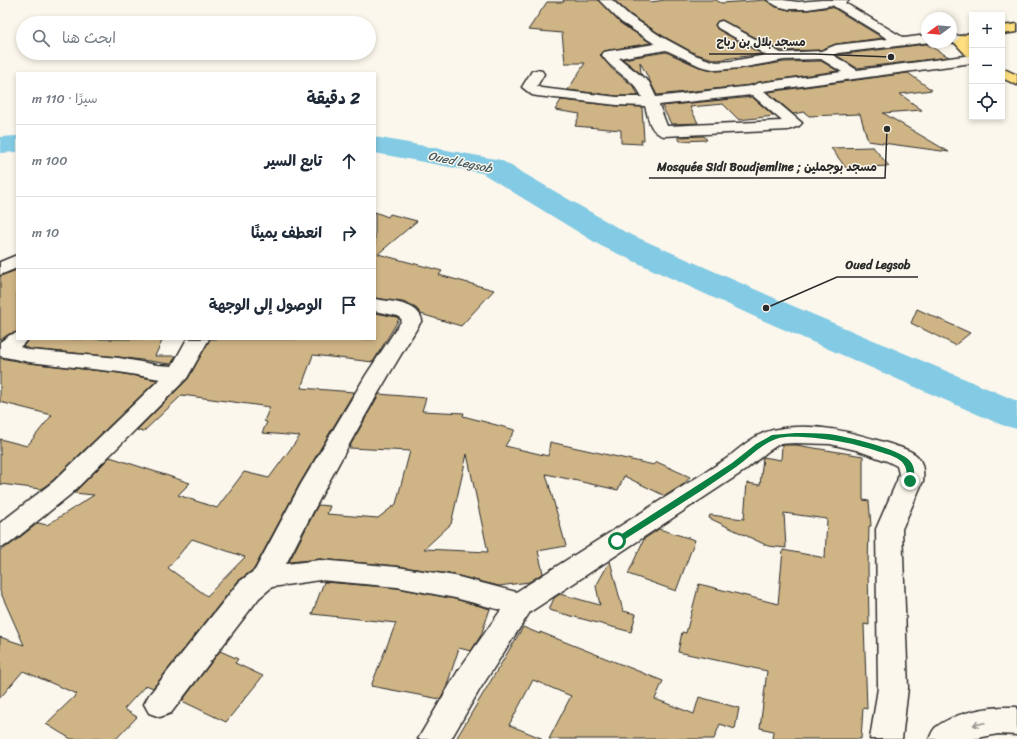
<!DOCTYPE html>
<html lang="ar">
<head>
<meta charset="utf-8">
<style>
	body { margin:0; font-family:Sriracha,"Playpen Sans Arabic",sans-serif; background:#f6f6f7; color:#1f2937; direction:rtl }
	.controls { position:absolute; right:12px; top:12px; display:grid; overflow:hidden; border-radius:0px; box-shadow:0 2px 6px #0003 }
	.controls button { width:36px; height:36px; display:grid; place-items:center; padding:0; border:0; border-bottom:1px solid #e0e1e3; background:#fff; color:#1f2937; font:20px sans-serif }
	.compass { position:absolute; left:921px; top:12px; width:36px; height:36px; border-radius:50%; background:#fff; box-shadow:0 2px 6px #0003; rotate:254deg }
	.stop { position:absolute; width:12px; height:12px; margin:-9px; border:3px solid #0b8043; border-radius:50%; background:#fff }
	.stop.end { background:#0b8043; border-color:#fff; box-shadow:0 1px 4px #0008 }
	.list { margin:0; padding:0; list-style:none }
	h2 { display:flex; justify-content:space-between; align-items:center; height:52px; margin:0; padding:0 16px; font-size:17px }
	h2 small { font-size:13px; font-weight:400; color:#747a83 }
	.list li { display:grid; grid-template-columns:26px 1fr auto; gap:12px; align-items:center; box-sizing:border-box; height:72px; padding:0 16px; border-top:1px solid #e0e1e3 }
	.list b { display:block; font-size:15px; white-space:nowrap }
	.list em { font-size:13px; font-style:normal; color:#747a83 }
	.icon { flex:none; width:22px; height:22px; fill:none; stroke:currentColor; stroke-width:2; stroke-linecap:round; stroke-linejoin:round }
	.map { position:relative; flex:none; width:1017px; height:739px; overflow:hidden; direction:ltr }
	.search { position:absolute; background:#fff; box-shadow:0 2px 6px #0003; left:16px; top:16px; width:360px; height:44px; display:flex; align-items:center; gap:10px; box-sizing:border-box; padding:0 14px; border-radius:22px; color:#747a83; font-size:15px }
	.panel { position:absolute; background:#fff; box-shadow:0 2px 6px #0003; left:16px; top:72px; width:360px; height:268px; border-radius:0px; direction:rtl }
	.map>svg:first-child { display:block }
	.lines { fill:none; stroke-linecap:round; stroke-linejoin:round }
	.river { fill:#83cae4; fill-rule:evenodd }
	.building { fill:#cfb586; stroke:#2b2b2b; fill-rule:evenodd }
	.minor-casing { stroke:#2b2b2b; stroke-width:3 }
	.primary-casing { stroke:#2b2b2b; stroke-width:3 }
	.minor { fill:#fbf7ec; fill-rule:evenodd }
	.primary { fill:#ffdf80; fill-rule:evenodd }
	.oneway { stroke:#93918c }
	.route { fill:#0b8043 }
	.labels { text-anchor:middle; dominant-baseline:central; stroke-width:3; stroke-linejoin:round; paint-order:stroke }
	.water-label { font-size:12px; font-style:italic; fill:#455b62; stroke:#fbf7ec }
	.leader { fill:none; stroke:#2b2b2b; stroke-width:1.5 }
	.callout-dot { fill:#2b2b2b; stroke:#fbf7ec; stroke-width:1.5 }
	.callout-label { font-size:12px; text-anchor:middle; font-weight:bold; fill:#2b2b2b; stroke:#fbf7ec; stroke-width:3; stroke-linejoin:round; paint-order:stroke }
</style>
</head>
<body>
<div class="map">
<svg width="1017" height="739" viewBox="0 0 1017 739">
	<rect width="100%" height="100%" fill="#fbf7ec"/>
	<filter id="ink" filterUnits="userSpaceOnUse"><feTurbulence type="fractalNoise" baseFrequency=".025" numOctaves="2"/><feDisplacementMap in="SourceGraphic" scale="8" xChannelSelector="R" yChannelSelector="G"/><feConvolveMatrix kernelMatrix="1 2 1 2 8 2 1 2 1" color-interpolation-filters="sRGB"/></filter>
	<g filter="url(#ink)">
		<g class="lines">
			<path class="river" d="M17,136V152L0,153V137Z
				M375,137L501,160L625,232L779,300L1017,401V429L1002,425L753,316L601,246L482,173L375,153Z"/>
		</g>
		<path class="building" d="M563,0H598L620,23L651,43L604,51L600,55L611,68L633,86L639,96H617L568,90L585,63H565L562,33L528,30L547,2H564Z
			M614,0H649L651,2L665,0H716L721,3L766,0L776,7L789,10H808L832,7L883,38L836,44L821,50L781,51L722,20L718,21L715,24L717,29L762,54L717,60L696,54L663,36L631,15Z
			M926,44L949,57L857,68L836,55Z
			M666,52L699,67L717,71L740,69L784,62L821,61L838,71L759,82L751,85L657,95L640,62L641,74L623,59Z
			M908,73L932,90L900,94L922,110L883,113L949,152L868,141L860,114L809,116L804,112L793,114L768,92Z
			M752,97L774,116L739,120L723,104L690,107L698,123L671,124L662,106Z
			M561,100L617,106L642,107L644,140H641L642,144L621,143V130L575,126L580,114L555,110Z
			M704,136L707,140L680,141L678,137Z
			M873,147L889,166L846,168L831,148Z
			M375,212L388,217L390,214L417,221L378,254L442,271L439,275L494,290L461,326L421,314L416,308L403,302L375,298Z
			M17,270V332L9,334L0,340V276Z
			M917,309L970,333L955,345L911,323Z
			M375,313L397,317L399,319L373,362L313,355L301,388L354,392L300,483L254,569L238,581L153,688L146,685L124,709L137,717L116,739H71L46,724L77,694L23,671L0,698V637L24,645L0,591V550L10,545L38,523L47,525L94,495L74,493L110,457L190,483L178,495L217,508L244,472L269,478L300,436L262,433L267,422L264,421L270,407L182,395L143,432L137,430L188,379L210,339H375ZM192,539L245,557L207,596L168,568Z
			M30,339H163L155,356H176L171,364L119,357L29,349L23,346Z
			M0,358L29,363L119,373L157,380L52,481L41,489L0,484V439L27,446L52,415L0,402Z
			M379,394L426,398L422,411L464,413L463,416L515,430L505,446L548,456L550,442L654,465L657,462L690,477L684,484L665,496L624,476L618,490L546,474L566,546L538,551L543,573L529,582L499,586L455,575L397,566L320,559L289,562L318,505L330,506L327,514L378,518L396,504L410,451L349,448ZM467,454L488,552L424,549L451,524Z
			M782,445H796L863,456V500L869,501L871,526H869L868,566L869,625L864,624L867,709L863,708L861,739H772L773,731L760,728L767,671L678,652L682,632L686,633L699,584L778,604L783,550L825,558L827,519L784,513L786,548L768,546L709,518L710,515L744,519L747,483L760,485L763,457L781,460Z
			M659,529L695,540L676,591L628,574L644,539Z
			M610,561L623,611L636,614L631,632L549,610L554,598L560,594L600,605L596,586Z
			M324,582L397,588L455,599L490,609L481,635L471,651L459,648L446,688L440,699L371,686L396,623L312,614Z
			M523,627L540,634V632L663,681L655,699L694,714L699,697L739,708L735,729L720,724L714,739H549L571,696L533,680L509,725L541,738V739H456Z
			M220,651L238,659L235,663L263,676L226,722L182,701Z"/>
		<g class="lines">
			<g class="minor-casing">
				<path id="minor" d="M599,0H612L630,16L662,37L695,55L709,60L717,62L732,61L766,55L718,28L716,25L718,22L722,21L781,53L821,51L836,45L888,39L832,5L808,9H789L777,6L767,0H783L798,2L822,0H849L845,3L904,38L927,35V42H931L838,53L833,55L857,70L972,55V63L764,91L802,123L799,126L788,130L664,136C649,132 649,119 645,106L617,105L537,96L532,95L522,87L532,71L537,70L542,71L544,74L537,86L541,88L617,97H642C634,78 614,73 602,55L604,52L609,51L655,44L621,22ZM666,50L700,66L717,70L740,68L784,60L821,59L842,72L759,83L751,86L656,97L649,82L619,58ZM752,95L782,121L667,126L659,105Z
					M951,35L969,37L971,40L969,43L964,44L947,42H951Z
					M17,255V268L0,275V262Z
					M375,299C390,302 418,302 422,320C373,399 328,481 286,564L320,560L397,567L455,576L516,592L726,459C740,448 755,434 773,430C812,421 853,432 890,444C898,447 909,449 916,455C923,461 924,473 923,481L902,529L908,688L902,739H870L878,688L876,529L897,481L899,474L897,466L887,461L856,450L830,444L795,443L779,444L767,452L744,471L530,612L480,689L451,739H418L458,671L501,610L455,598L397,587L320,580L272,587L259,598L171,713L160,717L149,713L144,704L149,695L239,582L255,570L301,484L366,375L402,320L398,316L375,311Z
					M17,333V339H28L20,347L29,350L119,358L157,365L172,366L187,339H209L187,378L71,494L9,544L0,547V523L53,482L160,379L119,372L29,362L0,356V342L10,335Z
					M1008,707H1017V735L998,734L973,739H929C931,735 932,731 935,728C953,713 985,707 1008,707Z"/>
			</g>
			<g class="primary-casing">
				<path id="primary" d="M1017,24V32L1002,34V26Z
					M972,32V41L969,43L972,45V57L967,56L955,43L959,37Z
					M1002,68L1017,75V85L1002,78Z"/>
			</g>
			<use href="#minor" class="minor"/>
			<use href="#primary" class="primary"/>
		</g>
		<defs><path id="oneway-shaft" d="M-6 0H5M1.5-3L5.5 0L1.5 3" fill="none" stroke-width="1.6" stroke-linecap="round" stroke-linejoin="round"/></defs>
		<use class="oneway" href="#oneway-shaft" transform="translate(979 724) rotate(168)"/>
	</g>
	<path class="route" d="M795,433C807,433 818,433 829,434C845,436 901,449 910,461C915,467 915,474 913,481L910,484L906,481C910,461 897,457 880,452C853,443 832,439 803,437C795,437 784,436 776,439C761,444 749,458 736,467C698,494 658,518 619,543H614V539L732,463L756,444L772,435Z"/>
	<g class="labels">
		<g class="water-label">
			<text transform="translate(460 162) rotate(12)">Oued Legsob</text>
		</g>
	</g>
	<path class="leader" d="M891 57L814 54H709M887 129L885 178H649M766 308L837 277H918"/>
	<g class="callout-dot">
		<circle cx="891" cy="57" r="4"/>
		<circle cx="887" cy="129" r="4"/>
		<circle cx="766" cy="308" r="4"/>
	</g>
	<g class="callout-label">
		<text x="761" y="46">مسجد بلال بن رباح</text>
		<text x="767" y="171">Mosquée Sidi Boudjemline ; مسجد بوجملين</text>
		<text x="878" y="269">Oued Legsob</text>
	</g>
</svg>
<div class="controls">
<button>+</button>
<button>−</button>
<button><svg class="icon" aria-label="locate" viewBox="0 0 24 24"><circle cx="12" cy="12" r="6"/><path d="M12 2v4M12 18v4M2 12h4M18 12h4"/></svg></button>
</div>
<svg class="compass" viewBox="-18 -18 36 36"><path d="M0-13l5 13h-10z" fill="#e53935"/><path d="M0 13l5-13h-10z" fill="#747a83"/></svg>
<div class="stop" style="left:617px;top:541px"></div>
<div class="stop end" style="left:910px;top:481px"></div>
<div class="search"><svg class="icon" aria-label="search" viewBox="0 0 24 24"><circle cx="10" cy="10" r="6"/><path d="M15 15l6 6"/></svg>ابحث هنا</div>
<section class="panel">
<h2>2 دقيقة<small>سيرًا · 110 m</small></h2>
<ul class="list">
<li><svg class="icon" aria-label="ahead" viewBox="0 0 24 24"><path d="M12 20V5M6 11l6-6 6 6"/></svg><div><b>تابع السير</b></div><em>100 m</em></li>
<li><svg class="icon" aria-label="right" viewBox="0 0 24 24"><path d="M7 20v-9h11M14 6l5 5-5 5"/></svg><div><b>انعطف يمينًا</b></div><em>10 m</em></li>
<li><svg class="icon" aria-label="arrive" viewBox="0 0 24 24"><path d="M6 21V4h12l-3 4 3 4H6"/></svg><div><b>الوصول إلى الوجهة</b></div></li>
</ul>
</section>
</div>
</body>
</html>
